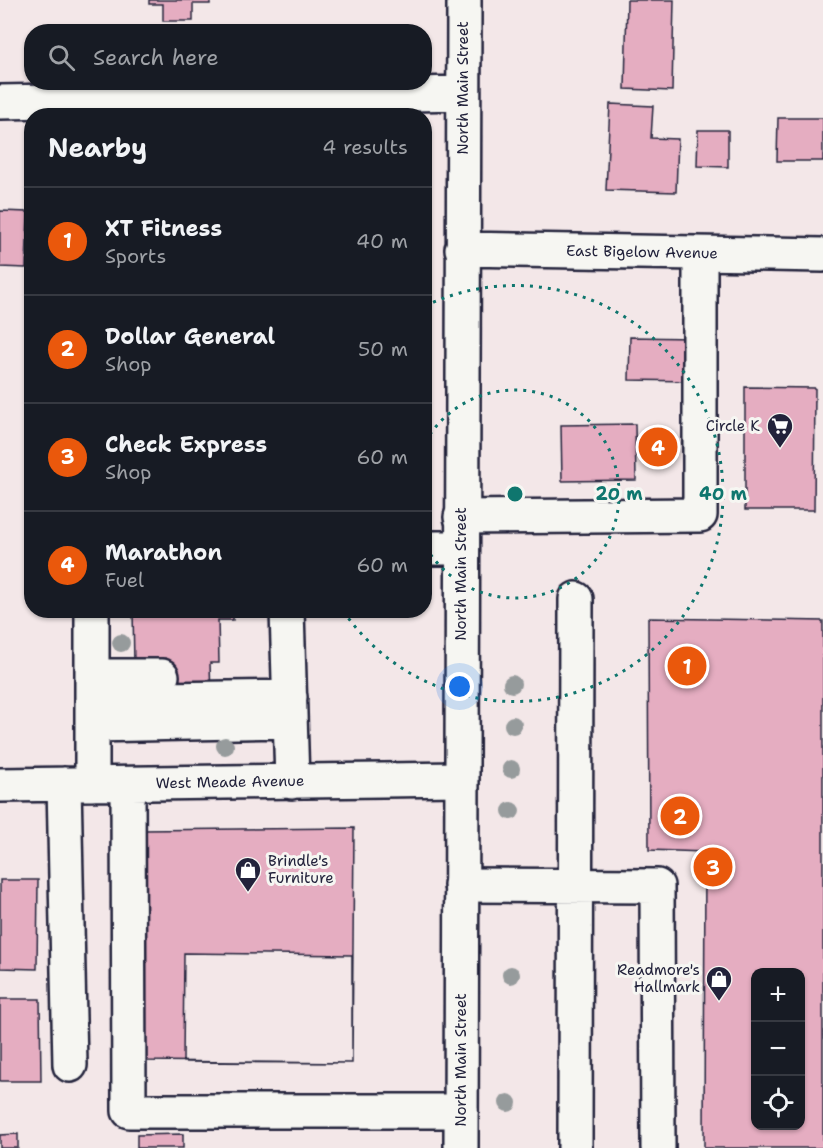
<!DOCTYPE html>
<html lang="en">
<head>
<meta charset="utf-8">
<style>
	body { margin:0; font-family:"Shantell Sans",sans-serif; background:#242831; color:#f1f3f6 }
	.controls { position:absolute; right:18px; bottom:18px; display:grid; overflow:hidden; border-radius:12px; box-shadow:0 2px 4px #0004 }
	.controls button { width:54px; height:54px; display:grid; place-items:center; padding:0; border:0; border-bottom:2px solid #363941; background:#171b24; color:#f1f3f6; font:30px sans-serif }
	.you { position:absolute; left:460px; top:687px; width:21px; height:21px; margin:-15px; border:4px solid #fff; border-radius:50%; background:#1a73e8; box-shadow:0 0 0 9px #1a73e833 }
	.badge { display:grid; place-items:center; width:39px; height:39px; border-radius:50%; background:#ea580c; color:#fff; font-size:20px; font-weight:700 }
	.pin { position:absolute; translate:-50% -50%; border:3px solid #fff; box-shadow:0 2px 6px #0006 }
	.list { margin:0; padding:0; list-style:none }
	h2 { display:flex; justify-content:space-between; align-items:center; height:78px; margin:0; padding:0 24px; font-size:26px }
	h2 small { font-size:20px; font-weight:400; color:#9ea1a6 }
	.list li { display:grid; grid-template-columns:39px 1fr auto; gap:18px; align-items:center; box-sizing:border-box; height:108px; padding:0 24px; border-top:2px solid #363941 }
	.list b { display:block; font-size:22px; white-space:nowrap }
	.list p { margin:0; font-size:20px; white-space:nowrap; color:#9ea1a6 }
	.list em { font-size:20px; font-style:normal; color:#9ea1a6 }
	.icon { flex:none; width:33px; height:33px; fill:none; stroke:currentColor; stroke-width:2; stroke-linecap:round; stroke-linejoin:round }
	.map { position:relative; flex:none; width:823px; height:1148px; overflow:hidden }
	.search { position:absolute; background:#171b24; box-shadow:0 2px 4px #0004; left:24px; top:24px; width:408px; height:66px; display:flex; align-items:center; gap:15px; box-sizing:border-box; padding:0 21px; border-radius:24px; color:#9ea1a6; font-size:22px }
	.panel { position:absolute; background:#171b24; box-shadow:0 2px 4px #0004; left:24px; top:108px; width:408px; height:510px; border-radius:24px }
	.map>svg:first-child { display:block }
	.building { fill:#e5adc1; stroke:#22223b; stroke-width:1.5; fill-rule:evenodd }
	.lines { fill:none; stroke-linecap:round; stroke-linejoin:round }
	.minor-casing { stroke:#22223b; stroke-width:38 }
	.major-casing { stroke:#22223b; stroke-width:38 }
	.minor { stroke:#f6f6f2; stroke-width:33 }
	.major { stroke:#f6f6f2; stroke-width:33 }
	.tree { fill:#969b9c }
	.ring { fill:none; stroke:#0f766e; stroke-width:3; stroke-dasharray:3 6 }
	.labels { text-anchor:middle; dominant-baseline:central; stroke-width:6; stroke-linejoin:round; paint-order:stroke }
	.street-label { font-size:15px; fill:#22223b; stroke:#f6f6f2 }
	.poi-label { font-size:15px; fill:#22223b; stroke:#f6f6f2; text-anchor:end }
	.centre { fill:#0f766e; stroke:#f6f6f2; stroke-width:3 }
	.ring-label { font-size:18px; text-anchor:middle; font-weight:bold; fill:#0f766e; stroke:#f6f6f2; stroke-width:6; stroke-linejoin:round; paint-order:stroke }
</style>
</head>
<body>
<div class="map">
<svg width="823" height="1148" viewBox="0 0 823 1148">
	<rect width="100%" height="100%" fill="#f3e7e8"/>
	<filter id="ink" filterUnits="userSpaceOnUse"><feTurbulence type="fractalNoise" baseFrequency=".0167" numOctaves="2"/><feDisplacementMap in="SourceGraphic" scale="12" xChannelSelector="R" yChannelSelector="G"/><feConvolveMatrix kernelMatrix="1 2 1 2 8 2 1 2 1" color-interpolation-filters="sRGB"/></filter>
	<g filter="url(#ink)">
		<path class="building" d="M149,0H210V4H193V21H163V4H149Z
			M627,0H674L672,91L625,89Z
			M610,104L653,106L651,138L678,139L676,192L606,190Z
			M778,118H823V161H777Z
			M698,130H728V167L697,166Z
			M0,211L28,212L26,268L0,267Z
			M630,337L691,338L690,381L629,380Z
			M745,387L815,388L814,510H745Z
			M635,424L636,480L562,481L561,425Z
			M133,610H233V620H218L219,663H210L212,734L174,735L173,662L134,663Z
			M648,618L823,621V1148H704L705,852L649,850ZM756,972H800V1126H756Z
			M354,828L352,1063L143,1061V830Z
			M0,880H38L37,969L0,968Z
			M184,953L352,955V1063L183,1062Z
			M0,999H40L41,1081H0Z
			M18,1134V1148H0V1135Z
			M183,1134V1148H137V1135Z"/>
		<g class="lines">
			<g class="minor-casing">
				<path id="minor" d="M461,517L700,515V254
					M424,548H461
					M92,610V784
					M287,610L292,782
					M92,676H162
					M92,700L290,697
					M92,725L290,721
					M64,784L70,1065
					M128,784L129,1111H461
					M0,785L461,779
					M461,885L657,886L658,1148
					M575,1148L576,599"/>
			</g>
			<g class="major-casing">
				<path id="major" d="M0,102L463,93
					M462,249L823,255
					M461,1148L464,0"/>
			</g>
			<use href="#minor" class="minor"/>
			<use href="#major" class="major"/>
		</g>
		<g class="tree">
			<circle cx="121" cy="643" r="9"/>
			<circle cx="512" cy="684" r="9"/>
			<circle cx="513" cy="725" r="9"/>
			<circle cx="225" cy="746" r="9"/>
			<circle cx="511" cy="769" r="9"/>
			<circle cx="511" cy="811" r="9"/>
			<circle cx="511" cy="975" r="9"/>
			<circle cx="508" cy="1103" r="9"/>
		</g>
	</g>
	<g class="ring">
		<path d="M425 442A104 104 0 1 1 425 546"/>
		<path d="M425 306A208 208 0 1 1 344 612"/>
	</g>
	<defs>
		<g id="supermarket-pin" transform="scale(1.35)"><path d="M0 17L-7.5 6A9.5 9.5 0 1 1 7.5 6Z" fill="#22223b" stroke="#f6f6f2"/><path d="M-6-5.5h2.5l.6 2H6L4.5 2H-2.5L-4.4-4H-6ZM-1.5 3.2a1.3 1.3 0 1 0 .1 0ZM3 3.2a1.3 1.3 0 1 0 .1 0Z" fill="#fff"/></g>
		<g id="shop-pin" transform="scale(1.35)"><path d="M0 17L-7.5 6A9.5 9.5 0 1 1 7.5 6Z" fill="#22223b" stroke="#f6f6f2"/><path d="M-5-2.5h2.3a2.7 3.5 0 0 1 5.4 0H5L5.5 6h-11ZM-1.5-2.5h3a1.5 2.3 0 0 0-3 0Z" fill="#fff"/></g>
	</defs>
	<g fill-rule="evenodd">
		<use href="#supermarket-pin" x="780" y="426"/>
		<use href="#shop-pin" x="248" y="870"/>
		<use href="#shop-pin" x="719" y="979"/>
	</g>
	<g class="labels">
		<g class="street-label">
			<text transform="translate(463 88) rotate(-90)">North Main Street</text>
			<text transform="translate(642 252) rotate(1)">East Bigelow Avenue</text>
			<text transform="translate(461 574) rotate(-90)">North Main Street</text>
			<text transform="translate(230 782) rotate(-1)">West Meade Avenue</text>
			<text transform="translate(461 1060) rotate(-90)">North Main Street</text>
		</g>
		<g class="poi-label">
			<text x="760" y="426">Circle K</text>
			<text x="268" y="861" text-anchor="start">Brindle's<tspan x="268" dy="17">Furniture</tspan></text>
			<text x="700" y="970">Readmore's<tspan x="700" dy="17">Hallmark</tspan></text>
		</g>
	</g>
	<circle cx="515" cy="494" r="9" class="centre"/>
	<g class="ring-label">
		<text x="619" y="500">20 m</text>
		<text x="723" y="500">40 m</text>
	</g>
</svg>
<div class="controls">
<button>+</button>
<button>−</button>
<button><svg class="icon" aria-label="locate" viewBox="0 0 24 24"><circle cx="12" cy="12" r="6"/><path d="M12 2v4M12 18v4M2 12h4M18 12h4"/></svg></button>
</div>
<div class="you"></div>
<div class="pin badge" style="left:687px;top:666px">1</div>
<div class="pin badge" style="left:680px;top:816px">2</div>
<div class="pin badge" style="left:713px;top:867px">3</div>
<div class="pin badge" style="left:658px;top:447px">4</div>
<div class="search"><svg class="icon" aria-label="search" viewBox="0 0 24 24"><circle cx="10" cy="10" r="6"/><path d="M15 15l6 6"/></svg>Search here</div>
<section class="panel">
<h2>Nearby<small>4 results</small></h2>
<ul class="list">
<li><span class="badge">1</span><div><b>XT Fitness</b><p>Sports</p></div><em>40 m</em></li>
<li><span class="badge">2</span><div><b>Dollar General</b><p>Shop</p></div><em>50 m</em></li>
<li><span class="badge">3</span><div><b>Check Express</b><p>Shop</p></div><em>60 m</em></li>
<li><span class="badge">4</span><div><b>Marathon</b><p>Fuel</p></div><em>60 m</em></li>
</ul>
</section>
</div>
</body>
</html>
